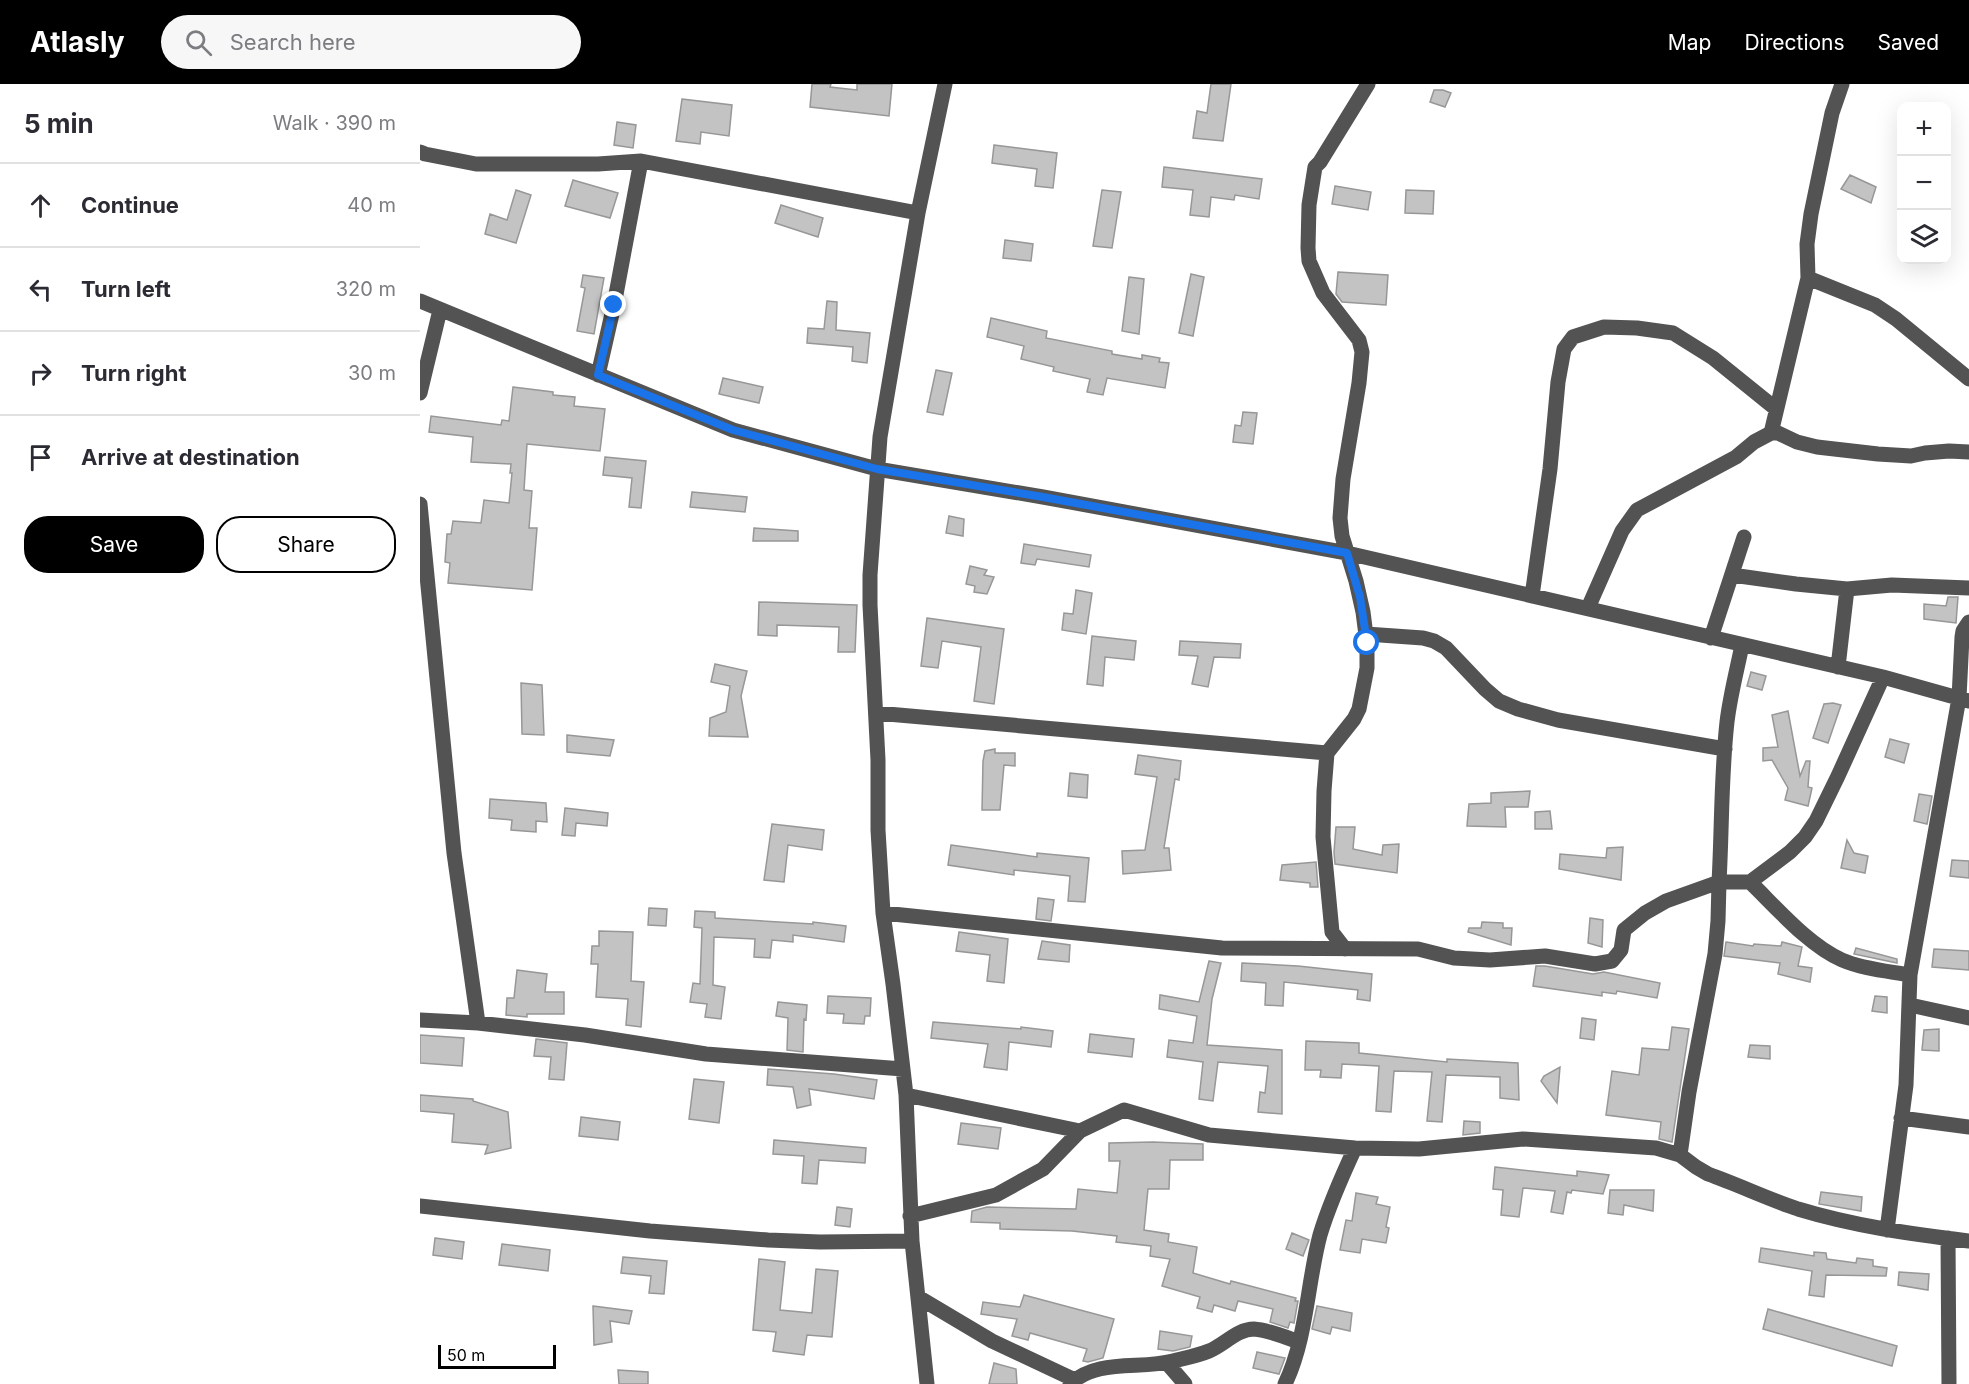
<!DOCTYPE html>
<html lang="en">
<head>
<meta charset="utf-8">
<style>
	body { margin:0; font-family:Inter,sans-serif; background:#f7f7f7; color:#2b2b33 }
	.controls { position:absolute; right:18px; top:18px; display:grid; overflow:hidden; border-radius:12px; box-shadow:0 6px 24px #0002 }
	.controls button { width:54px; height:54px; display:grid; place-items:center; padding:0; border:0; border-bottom:2px solid #e1e1e2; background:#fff; color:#2b2b33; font:30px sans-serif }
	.scale { position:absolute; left:18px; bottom:15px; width:118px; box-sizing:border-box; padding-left:6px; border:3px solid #000; border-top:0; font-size:16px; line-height:21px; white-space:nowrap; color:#000; -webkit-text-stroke:4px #fff; paint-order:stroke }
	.stop { position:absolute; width:18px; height:18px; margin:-14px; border:4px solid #1a73e8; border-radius:50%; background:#fff }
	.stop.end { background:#1a73e8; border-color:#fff; box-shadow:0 2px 6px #0008 }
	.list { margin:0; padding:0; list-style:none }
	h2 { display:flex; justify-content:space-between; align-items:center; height:78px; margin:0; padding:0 24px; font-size:26px }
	h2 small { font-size:20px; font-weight:400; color:#7c7c81 }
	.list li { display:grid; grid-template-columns:39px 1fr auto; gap:18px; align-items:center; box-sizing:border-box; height:84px; padding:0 24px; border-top:2px solid #e1e1e2 }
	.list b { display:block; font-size:22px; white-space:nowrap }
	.list em { font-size:20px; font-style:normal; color:#7c7c81 }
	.actions { display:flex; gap:12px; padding:18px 24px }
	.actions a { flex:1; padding:14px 0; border:2px solid #000; border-radius:24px; text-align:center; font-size:21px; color:#000 }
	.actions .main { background:#000; color:#fff }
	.icon { flex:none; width:33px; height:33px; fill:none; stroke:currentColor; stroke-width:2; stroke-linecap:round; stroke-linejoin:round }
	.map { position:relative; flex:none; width:1549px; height:1300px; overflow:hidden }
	header { display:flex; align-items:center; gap:36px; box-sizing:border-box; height:84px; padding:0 30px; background:#000; color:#fff }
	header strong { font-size:28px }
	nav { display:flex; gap:33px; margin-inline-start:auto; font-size:21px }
	.search { width:420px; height:54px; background:#f7f7f7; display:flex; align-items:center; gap:15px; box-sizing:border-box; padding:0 21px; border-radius:33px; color:#7c7c81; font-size:22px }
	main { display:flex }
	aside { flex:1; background:#fff }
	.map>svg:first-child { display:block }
	.building { fill:#c3c3c3; stroke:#979797; stroke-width:1.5 }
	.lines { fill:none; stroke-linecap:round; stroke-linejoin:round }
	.minor { stroke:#535353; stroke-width:15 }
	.route { stroke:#1a73e8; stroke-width:8 }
</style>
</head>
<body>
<header>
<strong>Atlasly</strong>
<div class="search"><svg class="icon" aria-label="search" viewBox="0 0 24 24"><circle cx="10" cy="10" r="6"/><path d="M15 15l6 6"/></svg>Search here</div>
<nav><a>Map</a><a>Directions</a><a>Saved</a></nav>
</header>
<main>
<aside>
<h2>5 min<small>Walk · 390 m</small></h2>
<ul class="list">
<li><svg class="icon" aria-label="ahead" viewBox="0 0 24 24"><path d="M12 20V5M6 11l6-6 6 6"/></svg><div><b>Continue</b></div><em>40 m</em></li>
<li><svg class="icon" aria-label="left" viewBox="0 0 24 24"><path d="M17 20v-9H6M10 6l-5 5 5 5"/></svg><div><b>Turn left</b></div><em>320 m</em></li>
<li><svg class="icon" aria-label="right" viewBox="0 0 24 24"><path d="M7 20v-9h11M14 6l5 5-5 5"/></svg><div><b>Turn right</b></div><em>30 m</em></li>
<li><svg class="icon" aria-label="arrive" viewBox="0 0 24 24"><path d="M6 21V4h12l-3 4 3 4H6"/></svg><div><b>Arrive at destination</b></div></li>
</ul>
<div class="actions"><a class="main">Save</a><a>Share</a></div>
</aside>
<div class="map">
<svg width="1549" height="1300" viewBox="0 0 1549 1300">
	<rect width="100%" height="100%" fill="#fff"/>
	<path class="building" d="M392,0H411L410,3L437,6V0H472L469,32L390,23Z
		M791,0H811L803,57L773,54L777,27L787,29Z
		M1014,6H1023L1031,9L1025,23L1010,18Z
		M262,15L312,21L309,52L281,48L280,60L256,57Z
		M197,38L216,41L213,64L194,61Z
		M574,61L637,69L633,104L615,102L617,85L572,79Z
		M744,83L842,95L839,115L815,111L814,116L791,113L789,133L770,131L773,106L742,103Z
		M1430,91L1456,103L1451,119L1421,105Z
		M153,96L198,109L190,134L145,122Z
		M915,102L951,108L948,126L912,120Z
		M96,106L111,111L96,159L65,150L70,130L87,136Z
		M682,106L701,108L692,164L673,162Z
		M986,106L1014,107L1013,130L985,129Z
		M361,121L403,134L398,153L355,139Z
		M585,156L613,160L611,177L583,174Z
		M918,188L968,191L966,221L922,218L916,210Z
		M771,190L784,193L773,252L759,249Z
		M163,191L184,194L174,250L157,247L165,204L161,203Z
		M709,193L724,195L719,250L702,247Z
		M407,217L417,218L416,246L450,249L447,279L432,277L433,263L387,259L388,244L404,245Z
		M571,234L627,247L626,254L692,267V270L722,275V271L740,274L739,278L749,279L745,304L687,294L683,311L667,308L670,295L633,287L634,283L601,275L604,262L567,253Z
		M516,286L532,289L523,331L507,328Z
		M303,294L343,303L339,319L299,310Z
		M93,303L133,308V311L155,313L154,322L185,325L180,367L107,360L104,406L112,407L109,444H117L112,506L28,499L30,479L25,478L27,450H31L33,437L61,439L64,416L89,419L92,389H90L91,380L51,378L53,353L9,348L11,332L81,341L82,336L89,337Z
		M823,328L837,329L833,360L813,358L815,341L821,342Z
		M185,373L226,377L221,424L209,423L212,394L183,391Z
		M272,408L327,413L325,428L270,423Z
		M529,432L544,435L543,452L526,449Z
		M334,444L378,447V457H333Z
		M604,460L671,471L669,483L617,475L615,481L601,479Z
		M550,482L567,486L564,491L574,493L567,510L554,508L555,502L546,500Z
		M656,506L672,509L666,550L642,546L644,529L653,530Z
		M1528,513H1538L1536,539L1504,535V520L1526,522Z
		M339,518L437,521L435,568H418L419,543L357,541V552L338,551Z
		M507,534L584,545L574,620L554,617L561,563L522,557L518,584L501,582Z
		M672,552L716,557L714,576L685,573L683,602L667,600Z
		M760,557L821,560L820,574L794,573L788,603L772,600L778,572L759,571Z
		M295,580L327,587L321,612L328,653L289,652L290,634L306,628L310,602L291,598Z
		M1331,588L1346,592L1342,606L1327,602Z
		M101,599L122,601L124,651L102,650Z
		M1413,619L1421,621L1408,659L1393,654L1404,620Z
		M1368,627L1380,692L1386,677H1390L1388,703L1392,704L1388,722L1365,716L1368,704L1352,676L1343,677V664L1358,663L1352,631Z
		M147,651L194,656L190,672L147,668Z
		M1470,655L1489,660L1484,679L1465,673Z
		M575,665V669H595V682L584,681L580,726H562L563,677L565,667Z
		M718,671L761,677L759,696L755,695L744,764H749L751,786L703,790L702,767L725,766L737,693L715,690Z
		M650,689L668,691L667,714L648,712Z
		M1110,707L1108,723H1085L1086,743L1047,742L1049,720L1071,719V709Z
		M1499,710L1512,712L1507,740L1494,737Z
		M70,715L126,719L127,738L116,737V748L91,746L92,736L69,734Z
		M145,724L188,729L187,742L156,739L155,752L142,751Z
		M1130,727L1132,745H1115V728Z
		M352,740L404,746L402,766L368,761L364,798L344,796Z
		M916,743H935L933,765L962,771L963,761L979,760L977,789L915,780L914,768Z
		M1427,756L1434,769L1448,772L1445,789L1421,784Z
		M531,761L617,773V769L669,774L665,818L648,817L650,792L594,786V791L528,781Z
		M1203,763L1201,796L1139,785L1140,770L1186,774L1187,764Z
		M1532,776L1549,777V794L1530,792Z
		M896,778L898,803H890V799L860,796L862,781Z
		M618,814L634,816L631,837L616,835Z
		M229,824L247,825L246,842L228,841Z
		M275,827L295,828V834L393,840V838L426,842L424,858L373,851V858L352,856L350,874L334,873L335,855L294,853L293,901L305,903L301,935L285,933L287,920L270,918L273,899L280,900L282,844L274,843Z
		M1170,834L1183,836L1182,863L1168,859Z
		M1062,838L1083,839V844H1092L1091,861L1048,848L1049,844H1061Z
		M179,847L213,848L211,897L224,898L221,943L206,941L208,915L176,913L178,880H171L172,862H179Z
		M539,848L588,855L584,899L567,897L570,871L536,867Z
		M622,857L650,861L649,878L618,875Z
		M1306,858L1333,862L1334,860L1361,862L1362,858L1382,863L1378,882L1392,884L1390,898L1358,890L1360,879L1304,872Z
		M1436,864L1477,875V879L1434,870Z
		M1514,865L1549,867V886L1512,883Z
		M789,877L801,879L792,915L787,961L862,966V1030L838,1028L840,1008L845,1009L848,982L798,978L793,1017L779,1015L783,978L747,973L749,956L773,959L777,932L739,925L740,911L779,918Z
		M822,879L878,882L952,890L950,917L937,915L938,906L864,898L863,922L845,921L846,899L821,897Z
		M1116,882H1125L1173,890L1184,888L1240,899L1237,914L1197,907L1196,910L1182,908V912L1113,902Z
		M97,886L127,890L125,908H144V930H107V933L86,931L87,914H94Z
		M408,912L451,914L450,932H445L444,940L423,939L424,930L407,929Z
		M1455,912L1467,913V929L1452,927Z
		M358,918L387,921L386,936L384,935L383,968L367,966L368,934L356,932Z
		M1162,934L1176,936L1174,956L1160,954Z
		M513,938L601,945V943L633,947L631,963L589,958L587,986L564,983L568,960L511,954Z
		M1252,943L1269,945L1252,1058L1239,1055L1241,1038L1186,1031L1192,987L1219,991L1222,964L1249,966Z
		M1519,945V967L1502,966L1504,946Z
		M670,950L714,955L712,973L668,968Z
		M0,951L44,954L42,982L0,979Z
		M116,955L147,959L144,996L129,995L131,973L114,972Z
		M886,957L939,959V969L1027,978V975L1098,979L1099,1016L1080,1014V993L1026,991L1022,1038L1007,1037L1012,988L974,987L971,1028L956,1027L959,982L922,980L921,994L900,993L901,986H885Z
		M1330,961L1350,962V975L1328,973Z
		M1140,983L1137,1019L1121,997L1124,992Z
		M348,985L414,990L457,996L454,1015L389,1005L391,1021L377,1024L373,1003L347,1001Z
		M274,995L304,998L299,1039L269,1035Z
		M0,1011L53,1015V1017L88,1028L91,1064L65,1070L68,1061L32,1058L34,1030L0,1027Z
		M161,1033L200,1038L198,1056L159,1052Z
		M1044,1037L1060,1038V1049L1043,1051Z
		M541,1039L581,1044L578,1065L538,1060Z
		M354,1056L446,1064L445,1079L399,1076L397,1100L382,1099L384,1072L353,1070Z
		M733,1058L783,1060V1076H750L749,1105H728L724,1146L749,1150L748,1158L777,1163L773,1189L810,1200L811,1197L876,1214L875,1217H878L874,1239L870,1238L868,1244L850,1238L853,1225L818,1217L815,1227L794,1221L792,1228L777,1224L780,1213L742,1202L750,1175L730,1172L731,1162L696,1158L697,1152L652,1147L580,1145V1139L551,1138L552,1127L567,1123L656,1125L658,1105L697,1109L700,1077H689V1059Z
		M1075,1083L1157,1092V1087L1189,1091L1183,1110L1152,1106L1151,1109L1147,1108L1143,1130L1131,1128L1135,1107L1103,1104L1099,1133L1081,1131L1083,1106L1073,1105Z
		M1190,1106H1234L1233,1127L1204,1121L1203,1131L1188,1129Z
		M1401,1108L1442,1113L1441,1127L1399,1120Z
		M936,1109L958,1113L956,1120L970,1123L966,1143L969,1144L966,1159L942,1155L940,1169L920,1166L926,1136L932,1137Z
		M417,1123L432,1125L430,1143L415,1141Z
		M872,1149L889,1156L883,1172L866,1165Z
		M15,1154L44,1158L42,1175L13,1171Z
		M82,1160L130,1166L128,1187L79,1181Z
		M1341,1164L1394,1172V1168L1406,1169L1407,1175L1436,1179L1437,1174L1453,1176V1182L1467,1184L1466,1192L1406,1191L1404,1213L1389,1211L1392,1187L1339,1178Z
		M203,1173L247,1177L244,1210L229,1209L231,1192L201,1189Z
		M339,1175L365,1178L360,1226L392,1229L396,1185L418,1187L412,1253L387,1251L384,1271L353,1267L356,1248L333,1246Z
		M1479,1188L1509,1190L1508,1206L1478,1201Z
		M604,1211L694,1235L683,1274L668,1278L663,1277L667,1265L610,1249L608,1256L592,1252L597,1235L561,1230L563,1218L600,1223Z
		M173,1222L212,1227L209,1240L190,1237L192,1258L174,1261Z
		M897,1222L932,1229L930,1247L912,1243L910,1250L892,1245Z
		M1348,1225L1477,1262L1472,1282L1343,1245Z
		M740,1247L772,1252L770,1263L753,1267L738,1265Z
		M837,1268L865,1274L859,1290L833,1284Z
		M574,1279L596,1285L597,1300H569Z
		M198,1286L228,1288V1300H199Z"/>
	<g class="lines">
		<path class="minor" d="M0,68L5,70L56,80H178L221,77L498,129
			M1388,194L1455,221L1476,235L1549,295
			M0,217L313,346L457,385L623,413L927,469L1463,593L1549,617
			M178,291L194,221L221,77
			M0,309L20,226
			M1351,349L1388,194L1387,160L1391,130L1412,29L1422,0
			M0,420L34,769L58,939
			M1312,491L1376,500L1427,505L1418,583
			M1427,505L1472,501L1549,504
			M1112,512L1130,385L1138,298L1144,265L1153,253L1184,243L1217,244L1253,249L1293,274L1356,325
			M1168,524L1202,447L1217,426L1316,373L1334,358L1351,349H1358L1377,358L1397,363L1458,370L1491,372L1505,369L1529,367L1549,368
			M946,550L1003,554L1014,557L1026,564L1065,605L1079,617L1098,625L1138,636L1305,665
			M1291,554L1324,453
			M456,629L907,669
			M1330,798C1356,823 1388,861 1422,876C1443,885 1468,887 1490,891
			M463,829L802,864L998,865L1034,874L1070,876L1125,872L1175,880L1192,877L1201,866L1204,846L1225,829L1246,817L1299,798C1302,745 1301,691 1307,638C1310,612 1317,586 1322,561
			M925,865L912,848L903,753L904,707L907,669L934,635L939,625L947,584V559L943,528L936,497L922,452L920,434L923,395L939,299L942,268L939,256L903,209L889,177L888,164L889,121L895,83L900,78L948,0
			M1490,921L1549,934
			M0,936L58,939L165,951L286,970L483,985
			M486,1011L660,1047
			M1481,1034L1549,1043
			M1260,1071L1276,1083L1288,1090C1319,1101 1348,1115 1378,1125C1434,1142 1491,1150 1549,1157
			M0,1122L230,1147L348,1156L400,1158L492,1157
			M490,1132L576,1111L623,1085L660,1047L704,1026L789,1051L935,1064L999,1065L1103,1055L1236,1064L1260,1071L1269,1008L1295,870L1298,837L1299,798H1330L1370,768L1385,753L1396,737L1418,692L1463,593
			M1467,1146L1486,1001L1490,891L1539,614L1542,553L1543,547L1549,538
			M1528,1154L1529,1300
			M498,1213L572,1257L655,1296
			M747,1279L765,1300
			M507,1300L492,1157L486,1011L473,900L463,829L458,746V676L450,521V491L460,353L498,129L525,0
			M650,1300C678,1274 720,1286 753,1277C765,1274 777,1272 789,1267C804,1261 817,1245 834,1245C849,1246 865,1253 879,1258
			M865,1300C887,1254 887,1200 900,1151C909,1121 922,1092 935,1064"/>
	</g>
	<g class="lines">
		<path class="route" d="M194,221L178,291L313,346L457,385L623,413L927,469L940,513L947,559"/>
	</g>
</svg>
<div class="controls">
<button>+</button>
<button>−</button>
<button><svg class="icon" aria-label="layers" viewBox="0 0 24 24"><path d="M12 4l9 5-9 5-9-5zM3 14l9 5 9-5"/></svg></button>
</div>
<div class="scale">50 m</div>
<div class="stop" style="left:947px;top:559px"></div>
<div class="stop end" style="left:194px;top:221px"></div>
</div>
</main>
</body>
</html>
